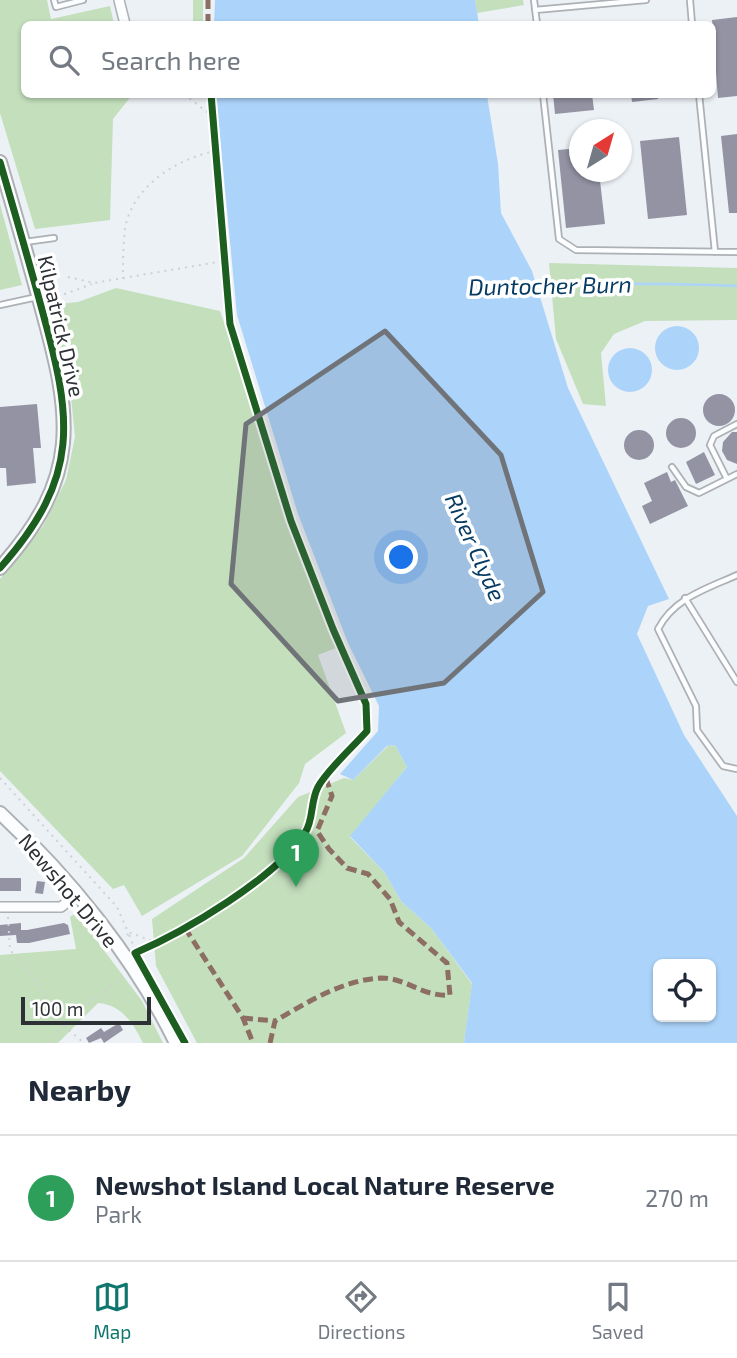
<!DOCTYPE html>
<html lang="en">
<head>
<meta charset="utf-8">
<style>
	body { margin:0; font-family:"Exo 2",sans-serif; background:#f6f6f7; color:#1f2937 }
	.controls { position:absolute; right:21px; bottom:21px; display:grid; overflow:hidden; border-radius:10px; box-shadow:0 2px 5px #0004 }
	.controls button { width:63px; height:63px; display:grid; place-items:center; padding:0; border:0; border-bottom:2px solid #e0e1e3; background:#fff; color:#1f2937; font:35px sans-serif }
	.compass { position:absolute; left:569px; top:119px; width:63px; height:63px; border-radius:50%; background:#fff; box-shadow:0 2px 5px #0004; rotate:37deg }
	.scale { position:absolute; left:21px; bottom:18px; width:130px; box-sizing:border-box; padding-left:7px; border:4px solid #2d3034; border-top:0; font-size:19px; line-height:24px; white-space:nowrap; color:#2d3034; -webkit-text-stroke:5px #fff; paint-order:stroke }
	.you { position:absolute; left:402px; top:558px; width:24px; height:24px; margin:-18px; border:5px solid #fff; border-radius:50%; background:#1a73e8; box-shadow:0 0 0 10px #1a73e833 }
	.badge { display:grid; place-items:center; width:46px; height:46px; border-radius:50%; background:#0f766e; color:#fff; font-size:23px; font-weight:700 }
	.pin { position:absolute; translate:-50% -58px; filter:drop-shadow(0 2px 4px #0008) }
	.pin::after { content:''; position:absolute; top:37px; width:24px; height:21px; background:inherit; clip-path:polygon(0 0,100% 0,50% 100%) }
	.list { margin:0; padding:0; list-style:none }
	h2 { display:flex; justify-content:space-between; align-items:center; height:91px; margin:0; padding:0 28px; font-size:30px }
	h2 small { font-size:23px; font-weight:400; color:#747a83 }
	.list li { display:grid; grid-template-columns:46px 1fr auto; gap:21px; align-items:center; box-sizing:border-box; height:126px; padding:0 28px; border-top:2px solid #e0e1e3 }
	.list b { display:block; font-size:26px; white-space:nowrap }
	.list p { margin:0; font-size:23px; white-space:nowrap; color:#747a83 }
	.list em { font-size:23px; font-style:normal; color:#747a83 }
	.icon { flex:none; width:38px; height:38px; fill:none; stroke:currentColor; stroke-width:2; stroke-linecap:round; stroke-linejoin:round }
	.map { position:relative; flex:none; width:737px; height:1043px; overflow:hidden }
	.search { position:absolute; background:#fff; box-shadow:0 2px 5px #0004; left:21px; right:21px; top:21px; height:77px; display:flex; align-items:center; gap:18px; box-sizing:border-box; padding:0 24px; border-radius:10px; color:#747a83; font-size:26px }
	.sheet { height:217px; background:#fff }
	nav { display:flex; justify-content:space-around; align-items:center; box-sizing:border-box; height:98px; border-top:2px solid #e0e1e3; background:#fff; font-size:19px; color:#747a83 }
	nav a { display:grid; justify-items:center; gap:4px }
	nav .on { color:#0f766e }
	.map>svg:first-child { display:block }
	.green { fill:#c3dfbc }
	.water { fill:#acd4fa; fill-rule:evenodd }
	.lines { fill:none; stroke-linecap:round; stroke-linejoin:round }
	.stream { stroke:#acd4fa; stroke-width:2.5 }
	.building { fill:#9493a4 }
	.lane-casing { stroke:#adb1b5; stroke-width:8 }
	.street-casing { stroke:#adb1b5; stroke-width:12 }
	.secondary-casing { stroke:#adb1b5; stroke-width:16 }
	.path { stroke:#cfd1d2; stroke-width:2; stroke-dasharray:2 5; stroke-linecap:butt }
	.lane { stroke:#fcfdfe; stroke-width:4.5 }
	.street { stroke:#fcfdfe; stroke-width:9 }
	.secondary { stroke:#fcfdfe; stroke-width:12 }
	.quiet { stroke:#8d6e63; stroke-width:5; stroke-dasharray:10 5; stroke-linecap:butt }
	.cycleway-casing { stroke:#fff; stroke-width:11 }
	.cycleway { stroke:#1b5e20; stroke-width:7 }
	.marked { fill:#707478; fill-opacity:0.2; stroke:#707478; stroke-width:5; stroke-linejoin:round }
	.labels { text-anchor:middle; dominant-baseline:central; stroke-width:7; stroke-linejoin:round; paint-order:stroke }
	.street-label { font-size:21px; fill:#2d3034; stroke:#fff }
	.water-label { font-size:23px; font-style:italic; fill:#063b64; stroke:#fff }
</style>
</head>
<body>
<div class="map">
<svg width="737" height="1043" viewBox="0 0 737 1043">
	<rect width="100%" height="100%" fill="#ecf1f6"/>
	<path class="green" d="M0,0H47L51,19L110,6L114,24H24V94L132,95L113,119L110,220L35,229L0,113Z
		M193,0H203V24H193Z
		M475,0H523L524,5L477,13Z
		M0,204L22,285L0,290Z
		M549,263L737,268V320L645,321L614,334L601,353L606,406L583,404L556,339Z
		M116,288L220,311L336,648L318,655L346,733L305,764L299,783L242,856L142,916L124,885L113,889L0,771V579L43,526L66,480L75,437L70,387L49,305L78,302Z
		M395,745L407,767L350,837L385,873L401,901L431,928L472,984L464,1043H197L156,966L152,919L244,858L298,797L344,778L353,780L388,746Z
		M76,913L142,1001L163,1043H143C133,1023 122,1005 98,1003L58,1043H0V955L76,949L70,917Z"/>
	<path class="water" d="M215,0H475L479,24H214Z
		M216,95H487L498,164L501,213L532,271L568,388L669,599L648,606L637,634L684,735L737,816V1043H464L472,983L431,928L401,901L385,873L350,836L407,767L395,745L387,746L353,780L340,774L378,731L379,706L348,643L298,514L237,315ZM711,964V1017H658V964Z
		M655 348a22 22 0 1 1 44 0a22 22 0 1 1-44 0Z
		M608 370a22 22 0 1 1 44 0a22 22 0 1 1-44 0Z"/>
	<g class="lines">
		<path class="stream" d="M534,283C602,284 669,283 737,286"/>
	</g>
	<path class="building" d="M737,17V96L718,98L712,20Z
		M553,94H592L594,110L555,114Z
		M631,94H658V99L632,102Z
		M737,134V213H729L721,136Z
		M679,137L687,215L648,219L640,141Z
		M579,148V172H599L605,224L566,228L558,150Z
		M703 410a16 16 0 1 1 32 0a16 16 0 1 1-32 0Z
		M37,404L41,448H33L36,483L7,486L6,468H0V407Z
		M666 433a15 15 0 1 1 30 0a15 15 0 1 1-30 0Z
		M624 445a15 15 0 1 1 30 0a15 15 0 1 1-30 0Z
		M732,432H737V464L727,460L722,451L723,442Z
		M704,452L715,475L696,484L686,462Z
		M667,472L671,482L675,480L688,506L650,524L642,506L652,501L644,483Z
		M0,878H21V891H0Z
		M37,881L45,882L43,894L35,893Z
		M21,923V930H27L64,923L68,925L70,934L29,943H17L16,935L0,936V925Z
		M119,1023L123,1030L104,1043L101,1038L89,1043L86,1038L101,1028L104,1032Z"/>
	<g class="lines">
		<g class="lane-casing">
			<path id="lane" d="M54,0L56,7L83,0
				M534,0L537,24
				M690,0L692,24
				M535,10L646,0
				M543,94L559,239L576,250L737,252
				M699,94L715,252
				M25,242L54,238
				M0,305L37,297
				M672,467L686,487L699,493L737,474
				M727,479L710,445L714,436L737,424
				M737,575C706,589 674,598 658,629L696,706L697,730L723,766L737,769
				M685,598L737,682"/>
		</g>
		<g class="street-casing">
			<path id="street" d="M119,0L125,24
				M0,907H61L76,895"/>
		</g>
		<g class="secondary-casing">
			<path id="secondary" d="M0,162C14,210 28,258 41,306C72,418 82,476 0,568
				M0,813C70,878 134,957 176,1043"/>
		</g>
		<path class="path" d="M184,94L212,116
			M68,277L94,283L224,261
			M123,279C123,262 123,245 125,229C132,186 177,159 215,151
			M51,299L92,284
			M0,778L117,907L128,932L127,939
			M8,917L10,950L29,972L65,1027L84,1043
			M135,950L128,932L158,943
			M48,1043L69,1020L125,975"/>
		<use href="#lane" class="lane"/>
		<use href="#street" class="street"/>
		<use href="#secondary" class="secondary"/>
		<path class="quiet" d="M208,24V0
			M185,928L243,1018L253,1043
			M243,1018L275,1021
			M270,1043L275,1021C306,1003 344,979 382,978C407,978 422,997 450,995L447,963L399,922L390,899L368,874L347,868L329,849L317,831L332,796L326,778"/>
		<g class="cycleway-casing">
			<path id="cycleway" d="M0,162C14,210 28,258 41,306C72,418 82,476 0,568
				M185,1043L135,953C184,932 276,878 305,833C314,819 310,802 318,787C327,770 353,747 367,731L366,704L333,629L291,521L230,324L211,94"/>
		</g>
		<use href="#cycleway" class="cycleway"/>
	</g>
	<path class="marked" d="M385,331L501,455L543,592L444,683L338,701L231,584L246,424Z"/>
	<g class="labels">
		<g class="street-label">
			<text transform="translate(62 326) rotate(77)">Kilpatrick Drive</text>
			<text transform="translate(69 890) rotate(50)">Newshot Drive</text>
		</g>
		<g class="water-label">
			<text transform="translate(550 285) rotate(-1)">Duntocher Burn</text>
			<text transform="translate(476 547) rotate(66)">River Clyde</text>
		</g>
	</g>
</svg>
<div class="controls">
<button><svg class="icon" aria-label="locate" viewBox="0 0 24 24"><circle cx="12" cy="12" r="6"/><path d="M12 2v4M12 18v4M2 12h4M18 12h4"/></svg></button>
</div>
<svg class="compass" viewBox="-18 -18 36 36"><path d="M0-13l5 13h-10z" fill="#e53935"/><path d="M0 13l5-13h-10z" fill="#747a83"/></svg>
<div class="scale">100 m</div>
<div class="you"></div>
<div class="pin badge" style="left:296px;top:887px;background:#2e9e5b">1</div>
<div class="search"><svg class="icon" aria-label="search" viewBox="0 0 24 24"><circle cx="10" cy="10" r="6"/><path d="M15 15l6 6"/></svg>Search here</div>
</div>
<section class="sheet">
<h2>Nearby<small></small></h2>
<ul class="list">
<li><span class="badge" style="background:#2e9e5b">1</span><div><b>Newshot Island Local Nature Reserve</b><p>Park</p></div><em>270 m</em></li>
</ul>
</section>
<nav>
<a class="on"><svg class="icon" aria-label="map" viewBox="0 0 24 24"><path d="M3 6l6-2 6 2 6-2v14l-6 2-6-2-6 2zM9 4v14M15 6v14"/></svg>Map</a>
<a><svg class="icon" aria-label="directions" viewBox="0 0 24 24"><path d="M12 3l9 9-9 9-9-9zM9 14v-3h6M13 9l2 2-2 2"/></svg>Directions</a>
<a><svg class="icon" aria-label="saved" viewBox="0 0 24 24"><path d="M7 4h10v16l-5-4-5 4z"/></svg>Saved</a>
</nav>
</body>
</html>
